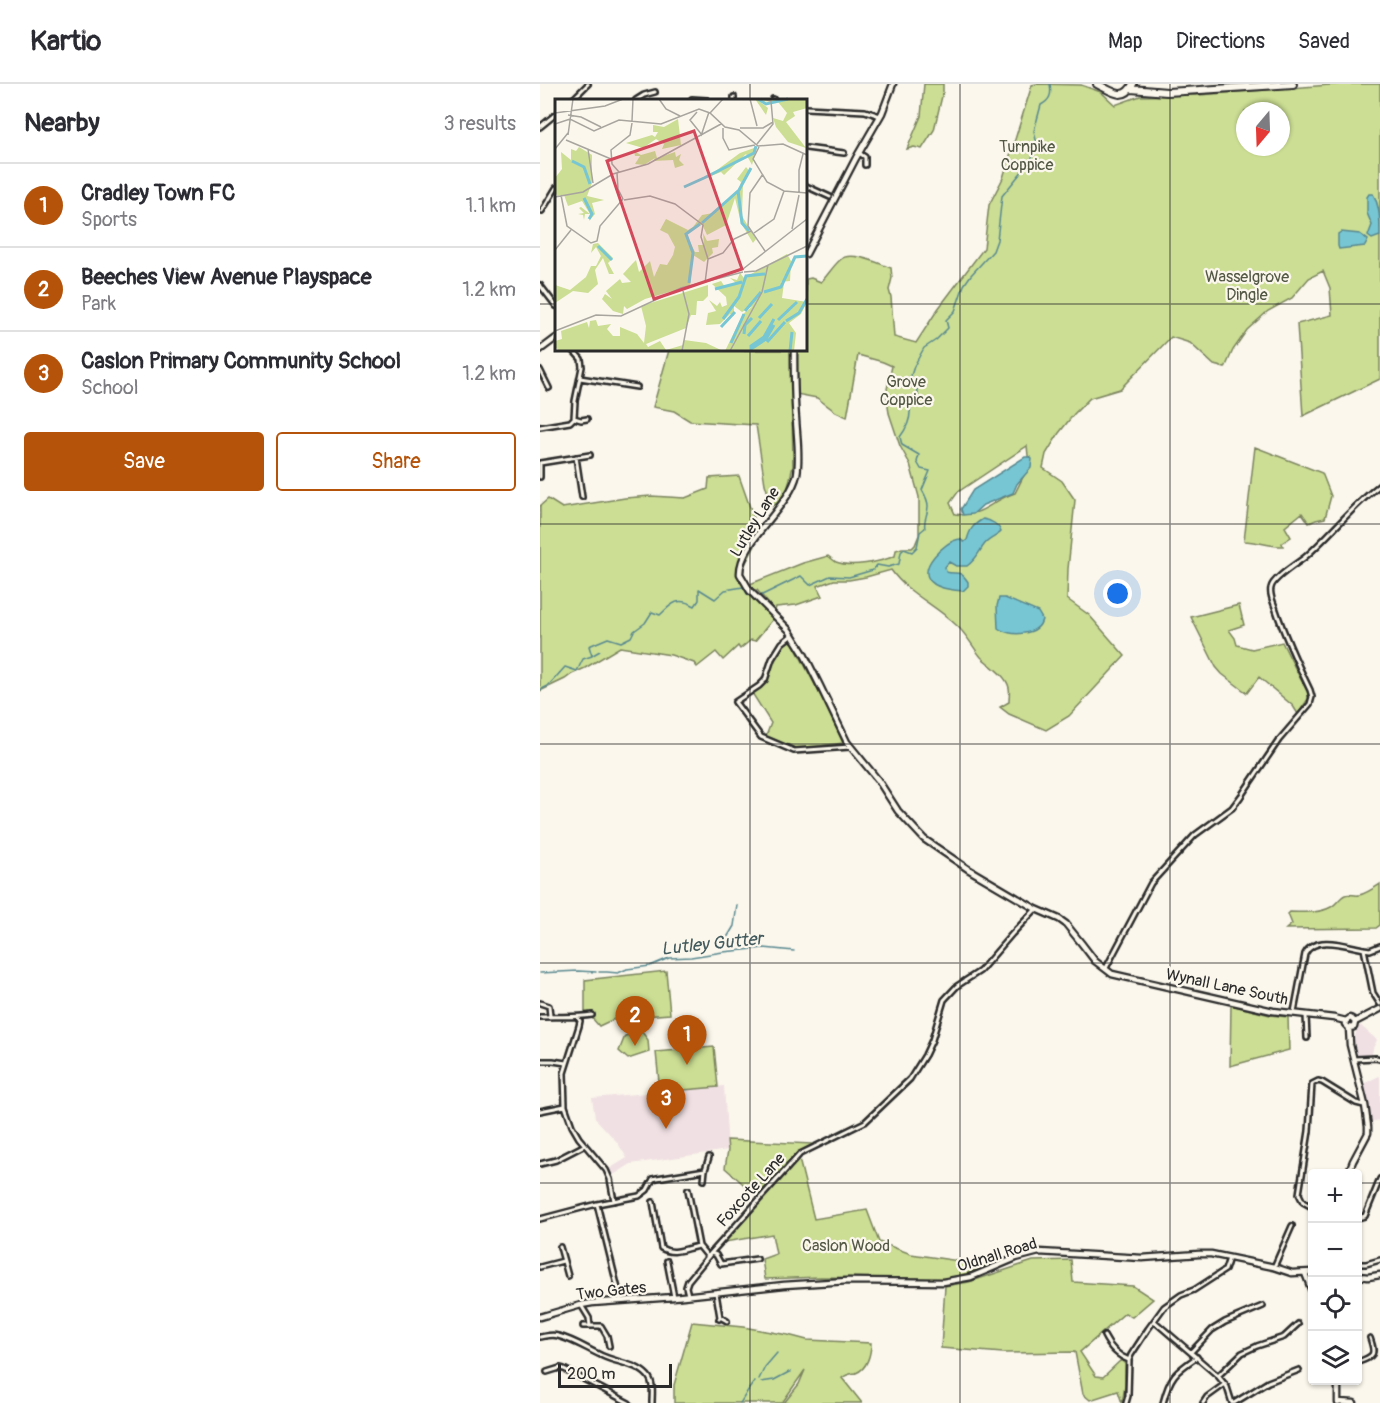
<!DOCTYPE html>
<html lang="en">
<head>
<meta charset="utf-8">
<style>
	body { margin:0; font-family:Pangolin,sans-serif; background:#f2f2f3; color:#2b2b33 }
	.controls { position:absolute; right:18px; bottom:18px; display:grid; overflow:hidden; border-radius:6px; box-shadow:0 2px 4px #0004 }
	.controls button { width:54px; height:54px; display:grid; place-items:center; padding:0; border:0; border-bottom:2px solid #e1e1e2; background:#fff; color:#2b2b33; font:30px sans-serif }
	.compass { position:absolute; left:696px; top:18px; width:54px; height:54px; border-radius:50%; background:#fff; box-shadow:0 2px 4px #0004; rotate:199deg }
	.scale { position:absolute; left:18px; bottom:15px; width:114px; box-sizing:border-box; padding-left:6px; border:3px solid #2b2b2b; border-top:0; font-size:16px; line-height:21px; white-space:nowrap; color:#2b2b2b; -webkit-text-stroke:4px #fbf7ec; paint-order:stroke }
	.you { position:absolute; left:578px; top:510px; width:21px; height:21px; margin:-15px; border:4px solid #fff; border-radius:50%; background:#1a73e8; box-shadow:0 0 0 9px #1a73e833 }
	.badge { display:grid; place-items:center; width:39px; height:39px; border-radius:50%; background:#b45309; color:#fff; font-size:20px; font-weight:700 }
	.pin { position:absolute; translate:-50% -50px; filter:drop-shadow(0 2px 3px #0008) }
	.pin::after { content:''; position:absolute; top:32px; width:21px; height:18px; background:inherit; clip-path:polygon(0 0,100% 0,50% 100%) }
	.list { margin:0; padding:0; list-style:none }
	h2 { display:flex; justify-content:space-between; align-items:center; height:78px; margin:0; padding:0 24px; font-size:26px }
	h2 small { font-size:20px; font-weight:400; color:#7c7c81 }
	.list li { display:grid; grid-template-columns:39px 1fr auto; gap:18px; align-items:center; box-sizing:border-box; height:84px; padding:0 24px; border-top:2px solid #e1e1e2 }
	.list b { display:block; font-size:22px; white-space:nowrap }
	.list p { margin:0; font-size:20px; white-space:nowrap; color:#7c7c81 }
	.list em { font-size:20px; font-style:normal; color:#7c7c81 }
	.actions { display:flex; gap:12px; padding:18px 24px }
	.actions a { flex:1; padding:14px 0; border:2px solid #b45309; border-radius:6px; text-align:center; font-size:21px; color:#b45309 }
	.actions .main { background:#b45309; color:#fff }
	.icon { flex:none; width:33px; height:33px; fill:none; stroke:currentColor; stroke-width:2; stroke-linecap:round; stroke-linejoin:round }
	.map { position:relative; flex:none; width:840px; height:1319px; overflow:hidden }
	header { display:flex; align-items:center; gap:36px; box-sizing:border-box; height:84px; padding:0 30px; background:#fff; border-bottom:2px solid #e1e1e2 }
	header strong { font-size:28px }
	nav { display:flex; gap:33px; margin-inline-start:auto; font-size:21px }
	main { display:flex }
	aside { flex:1; background:#fff }
	.map>svg:first-child { display:block }
	.built { fill:#f0e0e3 }
	.green { fill:#cbde93; stroke:#7b845f; stroke-width:1.5; fill-rule:evenodd }
	.water { fill:#77c6d3; stroke:#598890; stroke-width:1.5 }
	.lines { fill:none; stroke-linecap:round; stroke-linejoin:round }
	.stream { stroke:#598890; stroke-width:1.5 }
	.street-casing { stroke:#2b2b2b; stroke-width:8 }
	.secondary-casing { stroke:#2b2b2b; stroke-width:9 }
	.highway-casing { stroke:#2b2b2b; stroke-width:10 }
	.street { stroke:#fbf7ec; stroke-width:3 }
	.secondary { stroke:#fbf7ec; stroke-width:4.5 }
	.highway { stroke:#fbf7ec; stroke-width:6 }
	.grid { fill:none; stroke:#2b2b2b; stroke-width:1.5; stroke-opacity:0.55 }
	.labels { text-anchor:middle; dominant-baseline:central; stroke-width:4.5; stroke-linejoin:round; paint-order:stroke }
	.park-label { font-size:16px; fill:#535845; stroke:#fbf7ec }
	.street-label { font-size:16px; fill:#2b2b2b; stroke:#fbf7ec }
	.water-label { font-size:18px; font-style:italic; fill:#425a5d; stroke:#fbf7ec }
	.inset-river { fill:none; stroke:#77c6d3; stroke-width:3 }
	.inset-road { fill:none; stroke:#a8a59f; stroke-width:1.5 }
	.view { fill:#d1495b; fill-opacity:0.15; stroke:#d1495b; stroke-width:3 }
	.inset-edge { fill:none; stroke:#2b2b2b; stroke-width:3 }
</style>
</head>
<body>
<header>
<strong>Kartio</strong>
<nav><a>Map</a><a>Directions</a><a>Saved</a></nav>
</header>
<main>
<aside>
<h2>Nearby<small>3 results</small></h2>
<ul class="list">
<li><span class="badge">1</span><div><b>Cradley Town FC</b><p>Sports</p></div><em>1.1 km</em></li>
<li><span class="badge">2</span><div><b>Beeches View Avenue Playspace</b><p>Park</p></div><em>1.2 km</em></li>
<li><span class="badge">3</span><div><b>Caslon Primary Community School</b><p>School</p></div><em>1.2 km</em></li>
</ul>
<div class="actions"><a class="main">Save</a><a>Share</a></div>
</aside>
<div class="map">
<svg width="840" height="1319" viewBox="0 0 840 1319">
	<rect width="100%" height="100%" fill="#fbf7ec"/>
	<filter id="ink" filterUnits="userSpaceOnUse"><feTurbulence type="fractalNoise" baseFrequency=".0167" numOctaves="2"/><feDisplacementMap in="SourceGraphic" scale="12" xChannelSelector="R" yChannelSelector="G"/><feConvolveMatrix kernelMatrix="1 2 1 2 8 2 1 2 1" color-interpolation-filters="sRGB"/></filter>
	<g filter="url(#ink)">
		<path class="built" d="M820,941L837,956L833,964L832,971L817,972L814,955L817,945Z
			M839,992L840,993V1036L830,1038L823,1000Z
			M184,1002L188,1066L91,1080L72,1092L69,1085L87,1074L77,1058L55,1034L52,1014Z"/>
		<path class="green" d="M384,0H403V8L394,46L382,65L374,63L367,65L381,32Z
			M496,0L541,1L561,8L575,21L600,12L659,11L803,0H840V295L763,332L757,240L792,231L790,204L783,187L769,194L752,214L728,227L707,246L693,266L685,284L674,281L650,259L631,253L580,305L550,314L534,330L519,349L506,370L503,384L522,397L535,416L528,485L527,515L549,531L585,572L529,632L506,646L469,630L460,623L469,618C469,613 470,608 469,604C467,592 449,581 441,573C432,562 426,549 415,540C394,520 367,509 351,486L326,493L309,496H294L277,502L282,512L256,521L236,523L235,527L217,506L207,505L234,534L215,557L211,556L200,565L198,562L183,576L176,568L157,583L154,579L131,571L80,563L45,584L32,590L25,595L0,607V422L8,415L22,424L85,414L111,412L145,414L168,405L169,394L199,392L218,446L212,453L215,462L202,486L210,500L263,479L288,472C291,474 293,476 296,478C311,484 340,478 355,472L356,466L362,464H372L375,461L379,451V413L370,380L360,362L349,329L347,316V305L352,282L343,278L318,271L307,333L296,328L277,314L256,310L255,266H266V195L271,194L281,198C288,191 293,182 300,176C310,166 338,179 351,184L352,194L349,206L351,213L354,253L376,259L398,225L444,164L449,121L463,94L492,1ZM705,27H741V63H705ZM487,362L489,381L475,409C451,416 443,434 415,430L410,419L418,408Z
			M129,266H251L253,382L245,415L232,422L225,400L216,341L150,337L134,327L113,323Z
			M715,363L782,389L791,412L785,434L776,436L769,439L762,429L745,443L751,453L742,459L743,462C730,463 717,457 704,457Z
			M699,521L704,541L689,546L695,554L697,561L712,565L742,558L760,594L768,608V615L758,630L753,622L719,593L707,609L682,590L676,583L651,533Z
			M249,557L253,559L286,622L303,659L257,665L226,652L231,639L212,609C217,605 224,601 227,596C235,581 233,567 249,557Z
			M840,800V841L836,844L746,845L752,840L748,830L750,828C764,828 778,830 791,823C797,820 800,813 805,811C809,809 815,812 819,811C827,809 834,804 840,800Z
			M126,887L130,930L76,934L59,942L52,934V931L45,928V896Z
			M691,921L730,931L748,933L749,966L690,982Z
			M102,948L108,956L109,968L88,975L79,967L85,952Z
			M174,963L178,1003L120,1008L116,968Z
			M187,1056L274,1060L260,1067L217,1112L185,1084L188,1066Z
			M259,1075L274,1135L327,1126L339,1158L371,1170L447,1181L426,1190L403,1195L281,1193L225,1195L222,1175L236,1170L232,1150L185,1158Z
			M531,1176L533,1198L593,1202L613,1215L592,1233L585,1229L540,1268L556,1292L563,1293L581,1276L585,1280V1302L582,1319L578,1307L550,1316L543,1310L535,1268L463,1269L401,1264L405,1202L429,1198L493,1177Z
			M152,1238L203,1243L248,1251L267,1256L331,1259C331,1270 327,1285 316,1289C310,1290 307,1290 302,1294L322,1319H244L259,1300L265,1286L242,1319H134V1301Z"/>
		<path class="water" d="M829,110H833C840,122 840,137 840,152L832,155L828,152L832,141L827,129V113Z
			M801,148L820,150L828,156L825,162L799,165L798,162V150Z
			M485,373H490L492,375L491,384L477,400L473,409L443,421L433,430L423,431L421,425L433,406Z
			M443,435C451,436 459,441 461,448C456,453 448,455 444,461C438,469 437,475 427,482H416L409,478L405,483L406,488C417,491 420,485 428,498V502L423,507C413,506 395,505 389,495C380,482 404,459 416,456C420,454 421,456 424,458L427,456C430,445 433,441 443,435Z
			M459,514H465L498,528L502,535C499,552 469,553 458,544L457,522Z"/>
		<g class="lines">
			<path class="stream" d="M218,513L261,492L270,501L290,492L309,493L333,486L337,481L348,483L359,480L361,468L364,465L372,468L377,463L380,448L385,444C383,436 388,431 388,422C388,417 385,411 382,406L390,387L381,385L377,378L379,371L362,361L360,353C367,344 371,335 370,324L378,319V307L370,295L374,282L384,264L396,256L408,244L406,236L415,227L424,201L431,191L453,167L457,156L462,112L484,85L498,65L494,47L501,21C510,16 512,11 510,0
				M53,571L60,567
				M0,606L8,602L25,583L37,587L43,575L52,572L49,562L68,554L81,558L91,553L94,547L105,539L112,528L120,531C133,518 138,513 155,522L159,516V505L175,515L185,506L203,503L208,511L211,512
				M182,862L194,842L197,821
				M59,888H67L78,889L87,885L110,882L129,874L151,873L183,868L224,864L254,867
				M0,889L38,887L56,888
				M219,1295L225,1283L237,1269
				M221,1298L234,1296L249,1288H251
				M200,1319C204,1314 210,1301 215,1298"/>
			<g class="street-casing">
				<path id="street" d="M32,16L48,0
					M96,16L104,11L115,8
					M152,16V15L167,16
					M194,16V13
					M233,16V15
					M266,24L325,27L340,32
					M0,43L16,30
					M266,64L304,69
					M319,69L325,73V81
					M266,102L290,113
					M2,127L16,104
					M0,201L16,222
					M0,286L9,304
					M40,294L97,303
					M34,334L41,336L47,335
					M0,343L30,338L34,334L35,317L42,283L41,275L33,266
					M36,373L42,413
					M0,379L50,371
					M0,381V393
					M252,551L242,559L232,575L225,596L219,602L195,618L221,653L254,667L310,663
					M824,865L830,866L840,862
					M566,884L611,799L655,751L692,724L701,712L739,656L770,620L772,613L770,606C757,579 745,553 736,526C734,519 729,511 731,504C732,495 756,480 764,474C791,451 812,422 840,401
					M0,919L9,922L10,932
					M754,928L765,870C775,850 807,862 824,865L833,909L840,920
					M766,931L767,954
					M0,933C17,932 35,934 52,931
					M38,934L40,937L39,942L24,989L25,1022L32,1042L39,1054L66,1086L70,1095L74,1117
					M814,975L836,974L840,975
					M0,977H13L26,979
					M0,1027L25,1022
					M0,1080L16,1076L45,1061
					M164,1096L165,1086
					M148,1106L159,1162L168,1173
					M113,1118L121,1164C134,1172 145,1164 159,1162
					M57,1120L81,1217
					M772,1123L763,1118L759,1110L769,1047L772,1000L778,997L782,998L816,1019L824,1021
					M818,1134L825,1132L840,1095
					M0,1135L57,1120L99,1112L107,1106L113,1095L117,1094L165,1086L169,1073
					M20,1163L28,1192
					M171,1169L176,1171L181,1180L217,1175
					M127,1177L134,1213
					M818,1180H826L840,1176
					M0,1183L23,1177
					M734,1183L752,1142
					M176,1209L180,1233
					M148,1211L146,1203L148,1197L171,1169L260,1070L325,1038L370,995L385,971L392,956L404,916L417,902L440,887L472,850L496,825
					M41,1221L49,1234L50,1242
					M179,1235L180,1233L187,1237
					M614,1237L678,1292L687,1303L692,1319
					M43,1242H61L67,1252L69,1262
					M564,1252C570,1264 578,1272 589,1276
					M0,1253C6,1252 12,1250 18,1252C35,1256 50,1267 65,1273C79,1279 97,1280 108,1292C114,1299 112,1310 112,1319
					M651,1268L672,1246L685,1238L723,1222
					M818,1278C834,1272 836,1271 830,1254
					M7,1288L20,1284L24,1285L89,1319
					M678,1292L702,1269L717,1262L744,1253L758,1240
					M586,1319L588,1312L589,1276L591,1271L608,1245L624,1223L641,1211L654,1206L685,1186L689,1174
					M623,1319C630,1292 635,1288 657,1273
					M663,1319L667,1313L685,1300
					M694,1319L728,1298L759,1286"/>
			</g>
			<g class="secondary-casing">
				<path id="secondary" d="M266,170L316,74L342,29L353,0
					M0,266L16,254
					M254,266C254,289 254,312 256,335C257,353 260,372 257,390C250,423 199,458 200,490L210,507L249,546L264,570L280,602L307,658L338,696L358,727L384,755L428,785L496,825L519,835L526,840L542,860L555,877L572,890L733,927L794,934L806,937
					M809,944L814,943L815,938L840,925
					M808,1090L813,1077L828,1049V1043L825,1021L810,961L809,944L805,940L806,937L810,934L812,935L815,938
					M765,1189L772,1207
					M818,1192L828,1193L840,1191
					M0,1233L41,1221L52,1219L134,1213L244,1201L308,1197L403,1198L431,1193L476,1174L499,1168L602,1174L659,1170H671L734,1183L752,1189L772,1188
					M798,1318L814,1319
					M798,1319V1296"/>
			</g>
			<g class="highway-casing">
				<path id="highway" d="M557,0C570,6 584,19 593,0
					M591,5L627,8L644,7L753,0"/>
			</g>
			<use href="#street" class="street"/>
			<use href="#secondary" class="secondary"/>
			<use href="#highway" class="highway"/>
		</g>
	</g>
	<path class="grid" d="M210,0V16M420,0V1319M630,0V1319M0,220H16M266,220H840M210,266V1319M0,440H840M0,660H840M0,879H840M0,1099H772M818,1099H840"/>
	<g class="labels">
		<g class="park-label">
			<text x="487" y="63">Turnpike<tspan x="487" dy="18">Coppice</tspan></text>
			<text x="707" y="193">Wasselgrove<tspan x="707" dy="18">Dingle</tspan></text>
			<text x="366" y="298">Grove<tspan x="366" dy="18">Coppice</tspan></text>
			<text x="306" y="1162">Caslon Wood</text>
		</g>
		<g class="street-label">
			<text transform="translate(215 438) rotate(-58)">Lutley Lane</text>
			<text transform="translate(687 903) rotate(12)">Wynall Lane South</text>
			<text transform="translate(211 1106) rotate(-48)">Foxcote Lane</text>
			<text transform="translate(457 1171) rotate(-17)">Oldnall Road</text>
			<text transform="translate(71 1207) rotate(-6)">Two Gates</text>
		</g>
		<g class="water-label">
			<text transform="translate(172 860) rotate(-6)">Lutley Gutter</text>
		</g>
	</g>
	<g transform="translate(15 15)">
		<rect width="252" height="252" fill="#fbf7ec"/>
		<path d="M200,0L252,1V9L238,13L240,17L231,23L251,49L233,43L221,28L218,19L228,22L232,14L223,3L204,2L213,9L211,16ZM123,20L126,46L107,50L109,45L101,40L88,49L71,44L97,36L100,38L103,33H98V26L109,28ZM24,48L37,56V84L32,97L49,101L37,104L40,115L34,122L35,115H30L29,121L28,116L23,115L29,114L24,109L26,108L35,115L27,102L13,107L9,96L2,97L0,91V79L7,70L6,53L16,61V50L21,52ZM202,48L197,66L191,55L169,76L166,73L151,79L185,54ZM79,52L86,56L100,52L102,59L120,53L121,58L126,55L124,61L129,66L120,69L118,61L98,62L100,59L89,66L80,65L85,57H80ZM191,68L195,73L188,84L187,117L201,140L198,144L186,124L180,99L171,126L152,136L147,125L131,135L140,153H144L143,146H149L148,134L152,142L164,140L163,148L157,149L158,154L149,163L138,156L135,187L90,200L72,210L69,207L68,215L58,212L47,200L50,195L57,200L51,192L65,180L67,184L76,183L68,175L78,164L81,161L84,173L95,162L99,178L105,165L112,166L118,156L120,148L113,135L105,131L111,120L133,131L138,128L147,116L158,114L184,91L186,83L182,80ZM43,144L58,159L53,164L59,175H54L48,159L40,171L43,185L33,194L18,192L0,204V186L15,191L31,178L36,167H41L46,157L41,148L36,154L38,145ZM232,155L236,162L235,182L225,183L229,184L227,199L252,203L246,215L234,224L241,234L239,252H170L188,215L198,207L187,213L179,207V217L175,215L165,225L151,226L153,214L161,212L154,201L162,207L165,203L167,208L172,206L171,198L157,185L166,182L170,188L181,184L175,179L182,181L185,174L189,179ZM153,186V197L148,202H142L141,216H136L131,229L91,245L93,248L105,242L111,251L128,246L129,241L151,244L168,252H4L0,248V242L7,240L6,232L32,223L34,229L35,222L41,221L43,227L56,225L52,230L58,237H65V228L82,235L89,244L91,227L86,207Z" fill="#cbde93"/>
		<path class="inset-river" d="M203,0L211,5L233,0M17,62L29,68L35,85M149,79L199,54L201,47M129,88L149,79M183,91L187,124L194,132M29,99L37,115L34,120M147,124L184,91L196,69M43,147L57,161M134,184L138,154L131,135L145,125M160,190L187,183M209,193L226,188L240,158L252,157M190,212L206,193M204,219L217,205M168,220L184,198L191,177L210,175M223,221L242,203M231,222L244,214L252,200M166,228L180,213M189,235L190,226L197,219M193,237L206,222M212,243L230,223M176,244L189,215M196,250L211,240L219,226M196,252V247L209,238L219,220M235,252L237,233"/>
		<path class="inset-road" d="M104,0L111,10L125,17M195,0L202,27M142,13L135,21L147,36M0,14L50,7L68,0M155,14L168,0M13,16L26,18L46,28M77,22L78,0M0,25L15,20L39,32L64,21L106,25L144,10L155,14L170,28L184,31L203,47L228,45L252,56M168,29V39L174,51L200,46M185,29H208L218,23M13,36L18,0M146,37L154,13M11,41L56,60M202,45L218,25L216,2L207,0M204,48L198,60L212,83L229,92L252,94M0,50L13,34M33,50L38,84M64,73L57,65L56,51L75,36L77,24M62,74L63,90L68,100M208,75L195,94L193,127L210,152M244,94V71L248,55M6,96L12,127L36,144L42,142L45,127L68,100M0,98L28,93L58,75L93,65L166,25M69,101L95,97L120,105L148,126L146,138L153,160L150,184M237,130L244,96M199,134L219,120L229,92M0,151L16,131M153,160L168,154L179,140L196,132M188,170L252,120M189,173L201,172L252,147M0,232L41,216L66,217L126,189L188,173M127,252L134,215L128,192M175,252L207,193L213,166"/>
		<path class="view" d="M139,32L187,170L99,200L52,62Z"/>
		<rect width="252" height="252" class="inset-edge"/>
	</g>
</svg>
<div class="controls">
<button>+</button>
<button>−</button>
<button><svg class="icon" aria-label="locate" viewBox="0 0 24 24"><circle cx="12" cy="12" r="6"/><path d="M12 2v4M12 18v4M2 12h4M18 12h4"/></svg></button>
<button><svg class="icon" aria-label="layers" viewBox="0 0 24 24"><path d="M12 4l9 5-9 5-9-5zM3 14l9 5 9-5"/></svg></button>
</div>
<svg class="compass" viewBox="-18 -18 36 36"><path d="M0-13l5 13h-10z" fill="#e53935"/><path d="M0 13l5-13h-10z" fill="#7c7c81"/></svg>
<div class="scale">200 m</div>
<div class="you"></div>
<div class="pin badge" style="left:147px;top:981px">1</div>
<div class="pin badge" style="left:95px;top:962px">2</div>
<div class="pin badge" style="left:126px;top:1045px">3</div>
</div>
</main>
</body>
</html>
